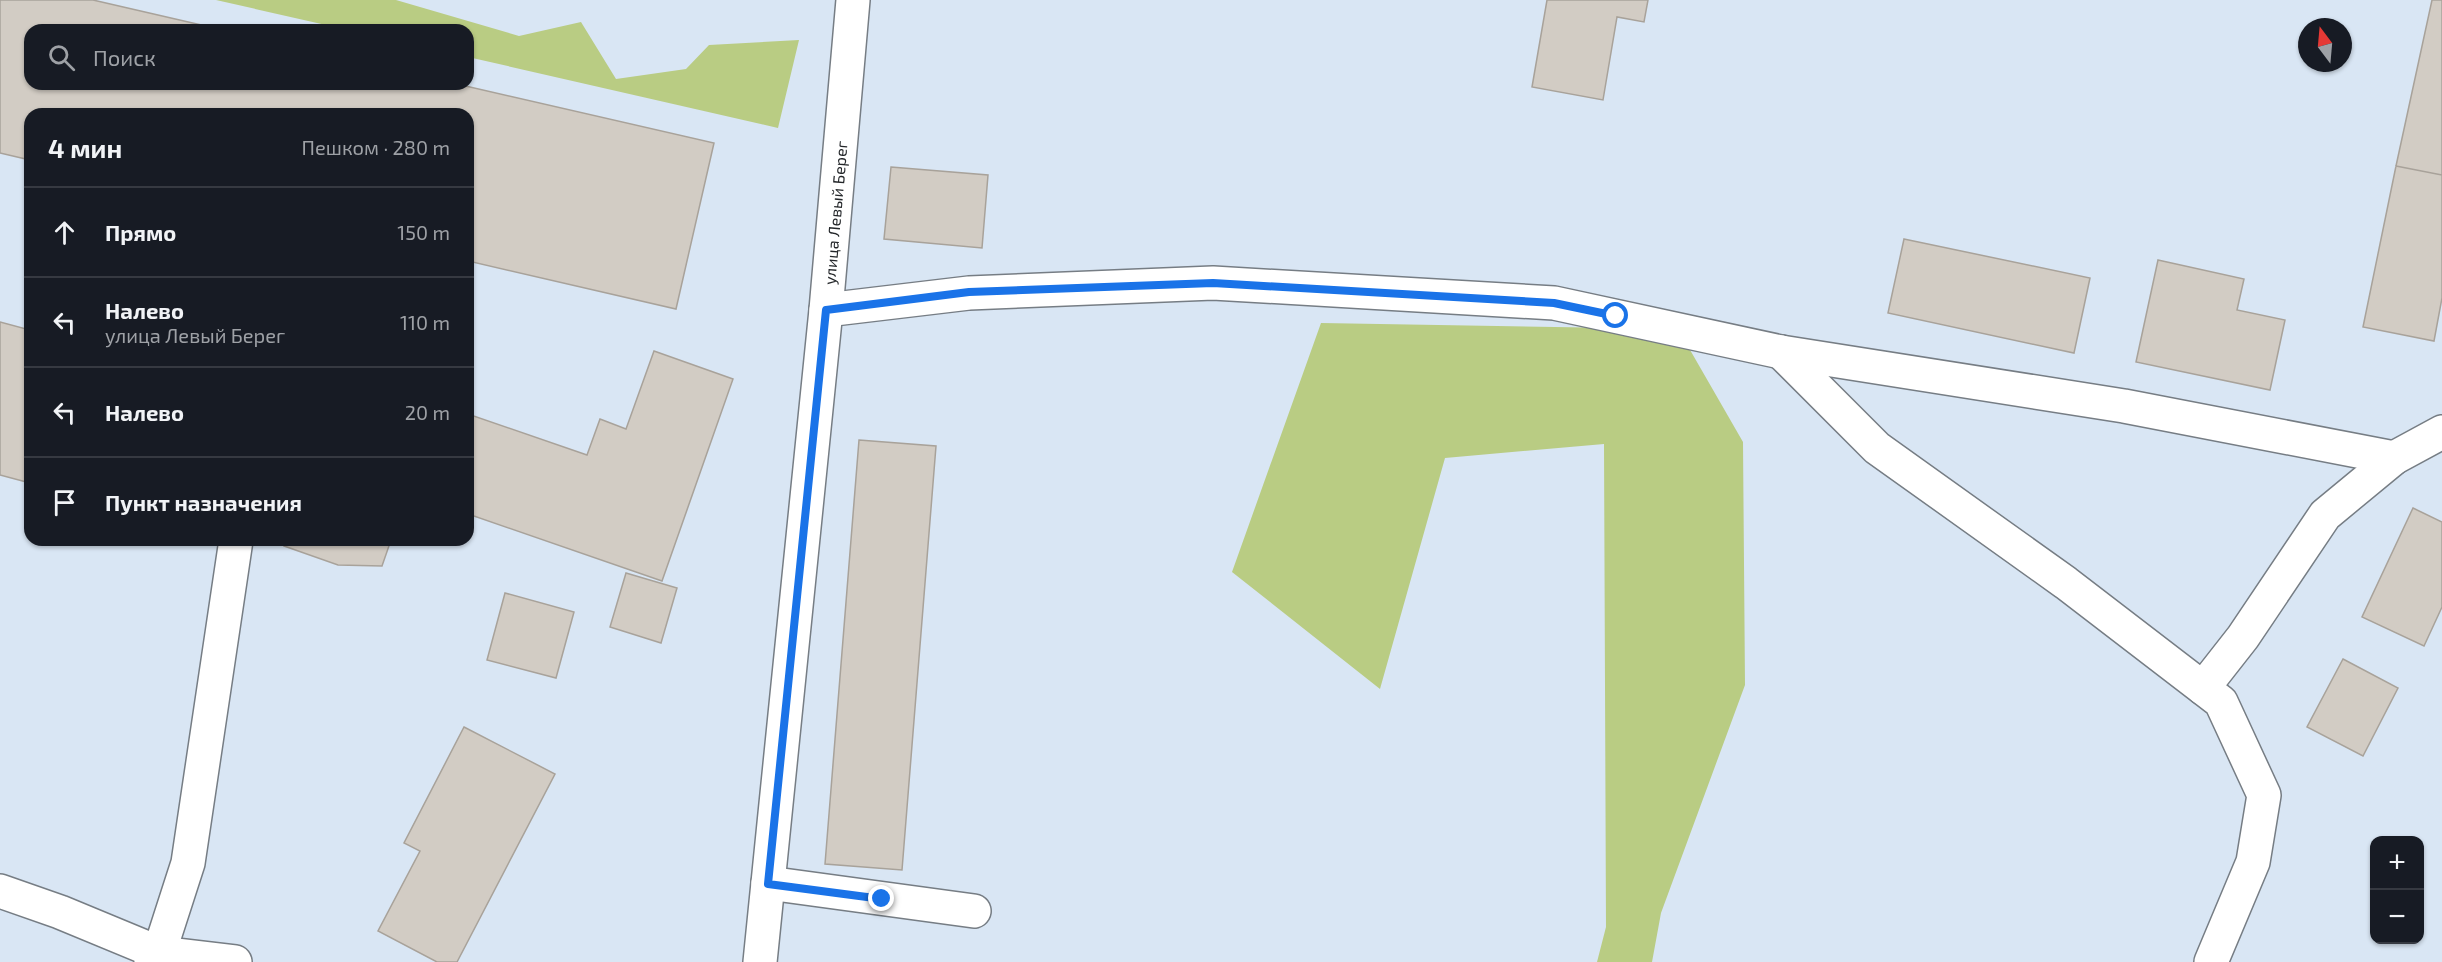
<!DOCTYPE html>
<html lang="ru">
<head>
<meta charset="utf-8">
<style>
	body { margin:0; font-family:"Exo 2",sans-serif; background:#242831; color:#f1f3f6 }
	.controls { position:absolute; right:18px; bottom:18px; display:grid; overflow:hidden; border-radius:12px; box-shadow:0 2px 4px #0004 }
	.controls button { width:54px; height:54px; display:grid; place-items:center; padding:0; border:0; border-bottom:2px solid #363941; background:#171b24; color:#f1f3f6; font:30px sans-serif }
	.compass { position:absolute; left:2298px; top:18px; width:54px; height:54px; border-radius:50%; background:#171b24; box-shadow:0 2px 4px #0004; rotate:344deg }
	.stop { position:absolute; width:18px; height:18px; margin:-14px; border:4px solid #1a73e8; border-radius:50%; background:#fff }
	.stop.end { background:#1a73e8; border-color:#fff; box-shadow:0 2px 6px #0008 }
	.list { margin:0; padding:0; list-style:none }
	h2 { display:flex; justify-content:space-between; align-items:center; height:78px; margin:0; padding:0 24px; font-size:26px }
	h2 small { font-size:20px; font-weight:400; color:#9ea1a6 }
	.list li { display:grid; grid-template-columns:39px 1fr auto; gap:18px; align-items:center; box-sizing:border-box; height:90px; padding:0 24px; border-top:2px solid #363941 }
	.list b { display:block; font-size:22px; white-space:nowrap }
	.list p { margin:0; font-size:20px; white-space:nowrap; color:#9ea1a6 }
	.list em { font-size:20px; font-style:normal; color:#9ea1a6 }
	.icon { flex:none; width:33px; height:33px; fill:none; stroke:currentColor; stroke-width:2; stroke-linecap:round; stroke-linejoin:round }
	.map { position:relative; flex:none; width:2442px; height:962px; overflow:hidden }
	.search { position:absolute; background:#171b24; box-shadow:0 2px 4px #0004; left:24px; top:24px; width:450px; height:66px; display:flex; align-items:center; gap:15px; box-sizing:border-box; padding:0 21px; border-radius:18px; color:#9ea1a6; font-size:22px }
	.panel { position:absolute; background:#171b24; box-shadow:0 2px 4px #0004; left:24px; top:108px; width:450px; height:438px; border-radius:18px }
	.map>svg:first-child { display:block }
	.built { fill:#d9e6f4; fill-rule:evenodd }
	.forest { fill:#b9cc83 }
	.building { fill:#d2ccc4; stroke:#a8a29a; stroke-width:1.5 }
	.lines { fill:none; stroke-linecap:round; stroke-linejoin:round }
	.minor-casing { stroke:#767d84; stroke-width:36 }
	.minor { stroke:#fff; stroke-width:33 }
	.route { stroke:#1a73e8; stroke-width:8 }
	.labels { text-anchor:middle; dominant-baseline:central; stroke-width:6; stroke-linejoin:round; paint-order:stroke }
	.street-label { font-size:16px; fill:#24272a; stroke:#fff }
</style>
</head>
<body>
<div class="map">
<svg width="2442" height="962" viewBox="0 0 2442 962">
	<rect width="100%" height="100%" fill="#eaf2fa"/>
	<path class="built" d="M0,0H2442V962H0ZM2307,27H2343V63H2307ZM30,30H468V84H30ZM30,114H468V540H30ZM2374,840H2420V940H2374Z"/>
	<path class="forest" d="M216,0H396L519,36L581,22L616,79L686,69L709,45L799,40L778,128L468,57V30H348Z
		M1321,323L1678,329L1743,442L1745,685L1661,913L1652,962H1597L1606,927L1604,444L1445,458L1380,689L1232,572Z"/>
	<path class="building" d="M0,0H93L223,30H30V84H457L714,143L676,309L468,261V114H30V160L0,153Z
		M1547,0H1648L1644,22L1617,17L1603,100L1532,87Z
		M2432,0H2442V175L2396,166Z
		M2396,166L2442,175V298L2434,341L2363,327Z
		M891,167L988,175L982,248L884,239Z
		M1904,239L2090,278L2074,353L1888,313Z
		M2158,260L2244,279L2237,310L2285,320L2270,390L2136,362Z
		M0,322L30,330V483L0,475Z
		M654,351L733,379L662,581L468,514V414L587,455L600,419L626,429Z
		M859,440L936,446L902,870L825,864Z
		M2413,508L2442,522V607L2424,646L2362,617Z
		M286,540H391L382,566L338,565L284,546Z
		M626,573L677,588L661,643L610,627Z
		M505,593L574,612L556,678L487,660Z
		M2343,659L2398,688L2363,756L2307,727Z
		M464,727L555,774L457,962H437L378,931L420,851L404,843Z"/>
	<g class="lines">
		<g class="minor-casing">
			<g id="minor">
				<path d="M826,310L969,293L1213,283L1554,303L1781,352L2124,406L2394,458"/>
				<path d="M1781,352L1877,448L2066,583L2221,702L2264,795L2253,862L2211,962"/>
				<path d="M2203,688L2243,637L2325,515L2394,458L2442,432"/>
				<path d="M768,883L974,911"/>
				<path d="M0,891L60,912L159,953L235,962"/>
				<path d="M151,962L159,953L188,863L236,540"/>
				<path id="s1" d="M760,962L826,310L853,0"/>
			</g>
		</g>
		<use href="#minor" class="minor"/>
	</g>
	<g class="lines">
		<path class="route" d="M882,899L768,884L826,310L969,292L1213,283L1554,303L1616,316"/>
	</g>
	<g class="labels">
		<g class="street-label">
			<text stroke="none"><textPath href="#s1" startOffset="753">улица Левый Берег</textPath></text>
		</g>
	</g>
</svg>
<div class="controls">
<button>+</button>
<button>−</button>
</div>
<svg class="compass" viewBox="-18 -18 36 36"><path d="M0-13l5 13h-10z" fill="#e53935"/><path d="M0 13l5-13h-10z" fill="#9ea1a6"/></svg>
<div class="stop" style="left:1616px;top:316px"></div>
<div class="stop end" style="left:882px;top:899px"></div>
<div class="search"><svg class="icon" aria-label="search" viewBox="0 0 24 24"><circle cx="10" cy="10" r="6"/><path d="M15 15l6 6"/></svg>Поиск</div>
<section class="panel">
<h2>4 мин<small>Пешком · 280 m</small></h2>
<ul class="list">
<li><svg class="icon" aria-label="ahead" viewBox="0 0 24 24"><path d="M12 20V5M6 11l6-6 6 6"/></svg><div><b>Прямо</b></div><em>150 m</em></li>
<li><svg class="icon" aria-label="left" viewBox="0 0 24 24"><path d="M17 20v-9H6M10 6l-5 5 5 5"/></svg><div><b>Налево</b><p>улица Левый Берег</p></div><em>110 m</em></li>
<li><svg class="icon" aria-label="left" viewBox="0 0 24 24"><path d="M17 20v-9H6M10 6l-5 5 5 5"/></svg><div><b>Налево</b></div><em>20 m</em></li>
<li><svg class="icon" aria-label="arrive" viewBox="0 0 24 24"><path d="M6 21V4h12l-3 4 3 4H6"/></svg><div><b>Пункт назначения</b></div></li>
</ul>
</section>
</div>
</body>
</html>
